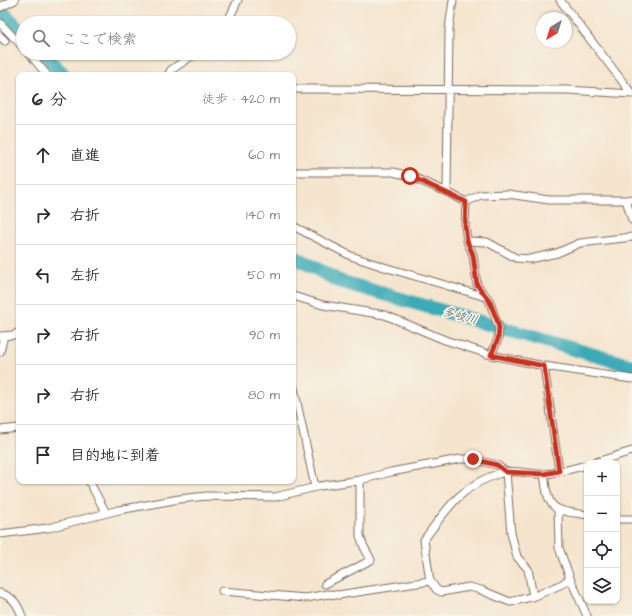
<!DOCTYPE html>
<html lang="ja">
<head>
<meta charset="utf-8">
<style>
	body { margin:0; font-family:"Architects Daughter","Klee One",sans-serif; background:#f2f2f3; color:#2b2b33 }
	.controls { position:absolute; right:12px; bottom:12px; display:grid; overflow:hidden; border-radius:8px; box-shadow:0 1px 3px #0004 }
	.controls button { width:36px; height:36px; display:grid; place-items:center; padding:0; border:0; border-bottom:1px solid #e1e1e2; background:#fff; color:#2b2b33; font:20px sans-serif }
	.compass { position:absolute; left:536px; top:12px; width:36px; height:36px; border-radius:50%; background:#fff; box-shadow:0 1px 3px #0004; rotate:218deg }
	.stop { position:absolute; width:12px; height:12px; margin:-9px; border:3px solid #c8321e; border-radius:50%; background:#fff }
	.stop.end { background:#c8321e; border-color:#fff; box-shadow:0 1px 4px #0008 }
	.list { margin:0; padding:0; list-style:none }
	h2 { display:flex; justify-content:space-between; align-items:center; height:52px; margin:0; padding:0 16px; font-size:17px }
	h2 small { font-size:13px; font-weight:400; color:#7c7c81 }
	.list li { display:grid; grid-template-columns:26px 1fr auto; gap:12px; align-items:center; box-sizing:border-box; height:60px; padding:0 16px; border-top:1px solid #e1e1e2 }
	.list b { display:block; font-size:15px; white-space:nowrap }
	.list em { font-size:13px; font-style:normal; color:#7c7c81 }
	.icon { flex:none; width:22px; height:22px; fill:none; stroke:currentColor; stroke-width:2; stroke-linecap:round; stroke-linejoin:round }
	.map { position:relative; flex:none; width:632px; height:616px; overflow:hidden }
	.search { position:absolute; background:#fff; box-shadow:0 1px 3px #0004; left:16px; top:16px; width:280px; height:44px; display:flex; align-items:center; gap:10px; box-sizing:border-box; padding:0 14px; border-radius:22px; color:#7c7c81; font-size:15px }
	.panel { position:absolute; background:#fff; box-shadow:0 1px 3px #0004; left:16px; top:72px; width:280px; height:412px; border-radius:8px }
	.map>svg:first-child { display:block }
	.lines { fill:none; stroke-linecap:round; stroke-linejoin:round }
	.river { stroke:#3babb7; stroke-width:14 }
	.minor-casing { stroke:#7c6b5c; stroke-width:9 }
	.tertiary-casing { stroke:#7c6b5c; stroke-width:10 }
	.minor { stroke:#fff; stroke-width:7 }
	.tertiary { stroke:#fff; stroke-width:8 }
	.route { stroke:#c8321e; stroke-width:5 }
	.labels { text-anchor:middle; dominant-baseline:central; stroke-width:3.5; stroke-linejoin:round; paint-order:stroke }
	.water-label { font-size:12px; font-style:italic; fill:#3b5754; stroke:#f7f3e8 }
</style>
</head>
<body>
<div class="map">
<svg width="632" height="616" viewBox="0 0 632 616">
	<rect width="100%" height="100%" fill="#f7f3e8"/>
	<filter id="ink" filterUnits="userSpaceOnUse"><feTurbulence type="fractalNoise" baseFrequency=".025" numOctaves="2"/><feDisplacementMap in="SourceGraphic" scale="8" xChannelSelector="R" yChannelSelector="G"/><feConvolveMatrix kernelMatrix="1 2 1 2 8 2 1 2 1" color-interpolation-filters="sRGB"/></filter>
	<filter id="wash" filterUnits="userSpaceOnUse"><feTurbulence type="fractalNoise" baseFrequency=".012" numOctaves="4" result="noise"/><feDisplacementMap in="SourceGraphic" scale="16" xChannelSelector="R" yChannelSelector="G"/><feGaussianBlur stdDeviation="0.9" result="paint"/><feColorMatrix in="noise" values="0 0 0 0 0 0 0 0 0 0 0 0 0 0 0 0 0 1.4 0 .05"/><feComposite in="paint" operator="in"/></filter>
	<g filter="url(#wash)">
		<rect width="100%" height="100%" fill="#f5e5ce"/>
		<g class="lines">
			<path class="river" d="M0,9L23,33
				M42,53L64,75
				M293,256L339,281L632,366"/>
		</g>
	</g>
	<g filter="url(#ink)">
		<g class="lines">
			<g class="minor-casing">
				<path id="minor" d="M453,0L449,29L447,192L466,202
					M560,0L632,94
					M0,23L23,47
					M227,23L238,0
					M0,36L5,41
					M29,53L47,75
					M168,75L171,70L196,53
					M293,89L568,90L632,94
					M293,172H393L410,176L447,192
					M626,200L632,220
					M466,202L480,195L508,194L549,200H626L632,199
					M466,202L465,226L467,241L473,255L477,285L489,300L499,328L498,339L491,355
					M293,226L351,256L384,267L486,297
					M467,241L487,242L516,258L530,259L557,253L580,243L632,237
					M293,296L323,305L385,315L445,340L491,355L544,366L632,379
					M0,336L14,335L19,332
					M0,352L4,336
					M544,366L559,471
					M293,384L315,487
					M0,430L19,428
					M593,463L632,451
					M544,474C546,485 546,504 558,509C566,513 578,513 587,515
					M89,481L106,513
					M558,509L559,548L570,578L587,616
					M617,519H632
					M0,534L48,528L119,510L179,499L207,496L275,497L320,486L360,480L391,472L460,459H473L497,465L506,472L511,533L517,557L528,569L533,597
					M430,581L437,590L441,592L469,587L481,590L510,602L535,596L562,584L570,578
					M325,584L371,560L364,547L360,536V480
					M222,591L306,598L328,594L338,595L430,581L424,540C447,508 464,482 505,472C516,470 533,475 545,474C559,473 574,468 587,465
					M0,593C13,597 17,603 22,616"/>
			</g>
			<g class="tertiary-casing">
				<path id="tertiary" d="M0,7L14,0"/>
			</g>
			<use href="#minor" class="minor"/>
			<use href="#tertiary" class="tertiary"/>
		</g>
	</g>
	<g class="lines" filter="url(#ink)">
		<path class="route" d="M410,176L466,202L465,226L467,241L473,255L477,285L489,300L497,320L499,328L498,339L491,355L544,366L559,471L544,474L506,472L497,465L473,459"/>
	</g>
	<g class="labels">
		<g class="water-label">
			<text transform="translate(460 316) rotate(16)">多岐川</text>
		</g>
	</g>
</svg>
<div class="controls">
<button>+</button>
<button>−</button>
<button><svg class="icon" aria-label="locate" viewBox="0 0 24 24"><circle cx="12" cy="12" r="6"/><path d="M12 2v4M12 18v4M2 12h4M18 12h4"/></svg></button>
<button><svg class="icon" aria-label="layers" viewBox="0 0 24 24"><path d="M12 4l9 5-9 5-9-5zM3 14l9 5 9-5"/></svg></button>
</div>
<svg class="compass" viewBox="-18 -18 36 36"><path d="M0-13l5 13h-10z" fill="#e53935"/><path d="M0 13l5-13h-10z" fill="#7c7c81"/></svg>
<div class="stop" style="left:410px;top:176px"></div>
<div class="stop end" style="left:473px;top:459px"></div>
<div class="search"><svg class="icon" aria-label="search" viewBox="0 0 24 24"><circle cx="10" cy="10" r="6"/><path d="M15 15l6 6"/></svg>ここで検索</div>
<section class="panel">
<h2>6 分<small>徒歩 · 420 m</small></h2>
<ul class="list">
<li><svg class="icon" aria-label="ahead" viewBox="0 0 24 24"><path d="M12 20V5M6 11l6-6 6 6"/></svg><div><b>直進</b></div><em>60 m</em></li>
<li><svg class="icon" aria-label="right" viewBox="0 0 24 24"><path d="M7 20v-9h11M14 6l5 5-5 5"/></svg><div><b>右折</b></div><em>140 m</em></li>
<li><svg class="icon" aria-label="left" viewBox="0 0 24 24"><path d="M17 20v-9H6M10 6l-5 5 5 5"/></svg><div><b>左折</b></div><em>50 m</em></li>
<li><svg class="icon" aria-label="right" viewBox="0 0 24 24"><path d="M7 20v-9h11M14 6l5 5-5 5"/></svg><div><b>右折</b></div><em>90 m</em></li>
<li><svg class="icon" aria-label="right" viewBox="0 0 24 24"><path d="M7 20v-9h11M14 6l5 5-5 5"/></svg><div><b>右折</b></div><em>80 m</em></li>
<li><svg class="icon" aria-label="arrive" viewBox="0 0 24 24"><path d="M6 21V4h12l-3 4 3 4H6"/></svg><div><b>目的地に到着</b></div></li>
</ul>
</section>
</div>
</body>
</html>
